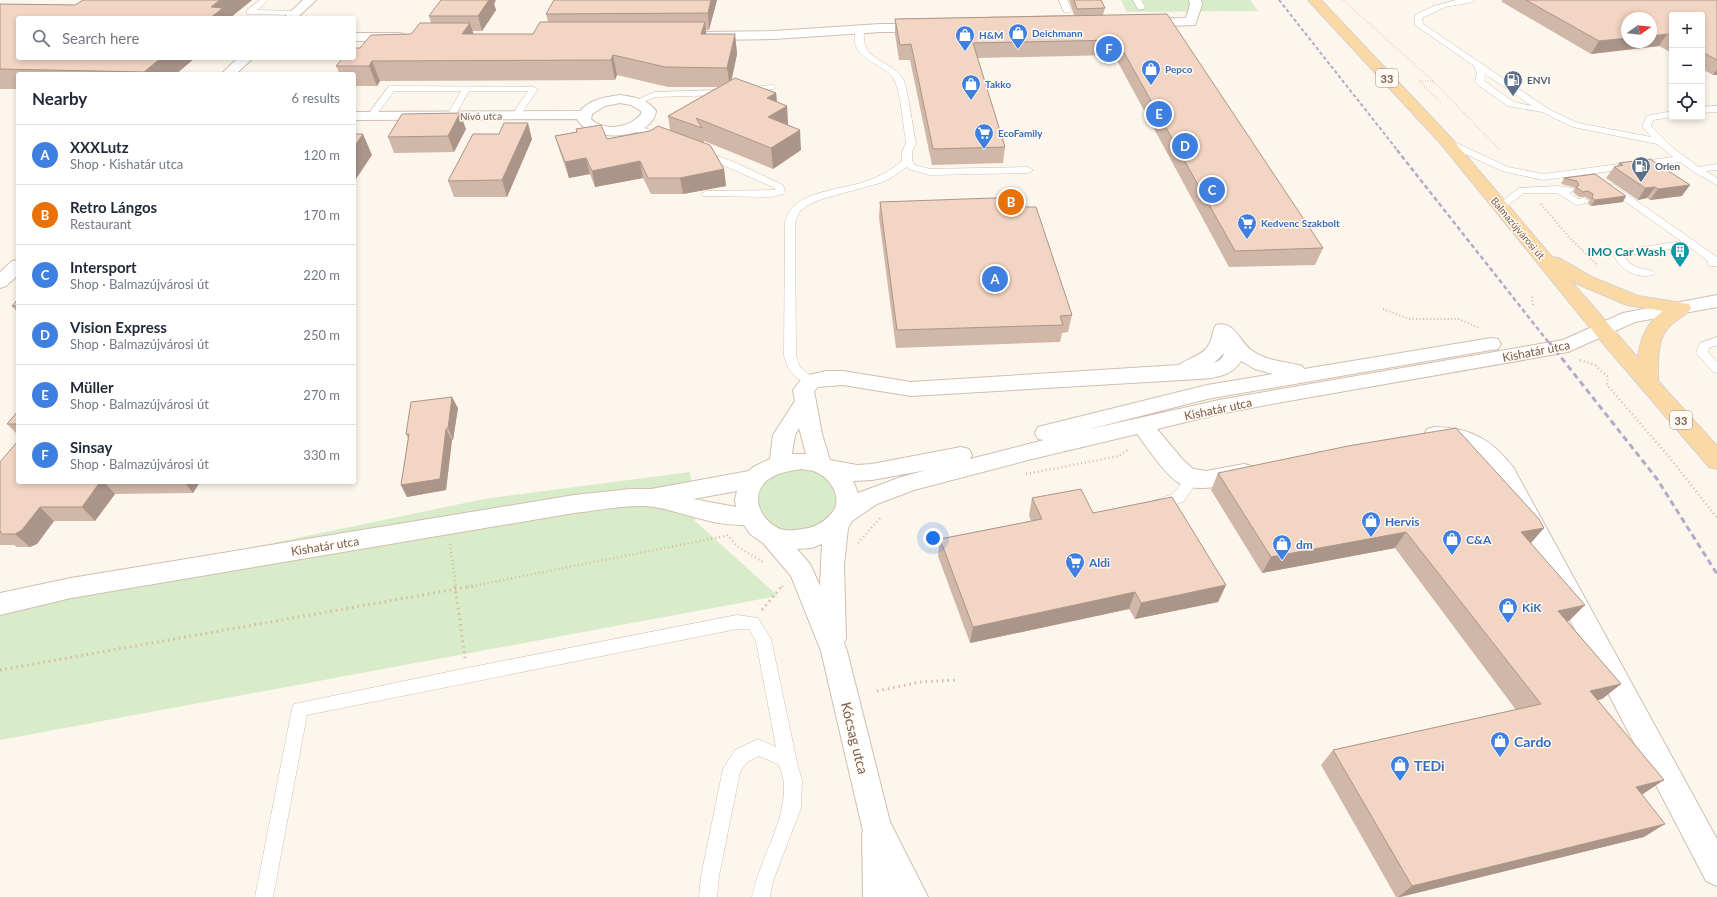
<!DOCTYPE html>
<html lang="en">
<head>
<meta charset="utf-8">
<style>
	body { margin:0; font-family:Lato,sans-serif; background:#f6f6f7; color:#1f2937 }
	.controls { position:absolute; right:12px; top:12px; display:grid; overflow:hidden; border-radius:4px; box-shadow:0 2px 6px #0003 }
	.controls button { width:36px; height:36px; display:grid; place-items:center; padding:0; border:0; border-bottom:1px solid #e0e1e3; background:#fff; color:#1f2937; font:20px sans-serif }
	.compass { position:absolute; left:1621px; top:12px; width:36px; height:36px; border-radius:50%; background:#fff; box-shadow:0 2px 6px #0003; rotate:76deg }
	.you { position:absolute; left:933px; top:538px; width:14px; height:14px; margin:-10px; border:3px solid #fff; border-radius:50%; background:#1a73e8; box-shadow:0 0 0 6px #1a73e833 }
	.badge { display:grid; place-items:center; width:26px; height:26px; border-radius:50%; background:#e76f51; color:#fff; font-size:13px; font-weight:700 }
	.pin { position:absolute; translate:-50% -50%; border:2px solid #fff; box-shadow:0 1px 4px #0006 }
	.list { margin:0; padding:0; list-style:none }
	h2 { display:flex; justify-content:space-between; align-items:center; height:52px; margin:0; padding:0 16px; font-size:17px }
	h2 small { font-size:13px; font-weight:400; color:#747a83 }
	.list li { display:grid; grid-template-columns:26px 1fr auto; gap:12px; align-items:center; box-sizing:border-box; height:60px; padding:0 16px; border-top:1px solid #e0e1e3 }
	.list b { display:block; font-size:15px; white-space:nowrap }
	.list p { margin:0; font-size:13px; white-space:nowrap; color:#747a83 }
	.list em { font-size:13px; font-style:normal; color:#747a83 }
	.icon { flex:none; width:22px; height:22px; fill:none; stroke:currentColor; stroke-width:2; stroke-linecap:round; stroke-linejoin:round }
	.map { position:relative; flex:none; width:1717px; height:897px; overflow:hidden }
	.search { position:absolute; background:#fff; box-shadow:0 2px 6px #0003; left:16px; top:16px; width:340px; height:44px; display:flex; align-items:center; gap:10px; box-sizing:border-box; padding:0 14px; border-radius:4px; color:#747a83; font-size:15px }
	.panel { position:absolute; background:#fff; box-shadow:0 2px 6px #0003; left:16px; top:72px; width:340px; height:412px; border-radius:4px }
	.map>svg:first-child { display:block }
	.green { fill:#d8ecc9 }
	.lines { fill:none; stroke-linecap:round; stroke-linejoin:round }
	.lane-casing { stroke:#d1beb0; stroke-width:1 }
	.street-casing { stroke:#d1beb0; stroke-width:2 }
	.primary-casing { stroke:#dad1cd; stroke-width:2 }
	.path-far3 { stroke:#d9b8a5; stroke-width:1.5; stroke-dasharray:0.5 2; stroke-linecap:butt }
	.path-far2 { stroke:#d9b8a5; stroke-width:2; stroke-dasharray:1 2.5; stroke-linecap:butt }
	.path-far1 { stroke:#d9b8a5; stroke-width:2.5; stroke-dasharray:1 3; stroke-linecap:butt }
	.path { stroke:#d9b8a5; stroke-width:3; stroke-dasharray:1.5 4; stroke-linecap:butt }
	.lane { fill:#fff; fill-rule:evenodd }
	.street { fill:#fff; fill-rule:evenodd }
	.primary { fill:#fbd9a5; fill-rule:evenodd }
	.rail-far2 { stroke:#b9a8c9; stroke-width:2; stroke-dasharray:3.5 2.5; stroke-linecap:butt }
	.rail-far1 { stroke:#b9a8c9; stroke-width:2.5; stroke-dasharray:4.5 3; stroke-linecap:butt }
	.rail { stroke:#b9a8c9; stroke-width:3; stroke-dasharray:6 4; stroke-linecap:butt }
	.wall { fill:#d1b7a8 }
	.shaded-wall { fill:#aa9588 }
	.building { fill:#f3d5c3; stroke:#aa9588 }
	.labels { text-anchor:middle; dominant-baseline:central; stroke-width:3; stroke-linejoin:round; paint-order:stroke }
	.far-shop-label { font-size:10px; font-weight:bold; fill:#366cbe; stroke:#fffaf3; text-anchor:start }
	.far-service-label { font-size:10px; font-weight:bold; fill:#4e5e75; stroke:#fffaf3; text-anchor:start }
	.far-street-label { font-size:10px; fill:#7a5c4d; stroke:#fffaf3 }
	.shield { fill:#fffaf3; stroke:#a28b7f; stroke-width:1 }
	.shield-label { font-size:11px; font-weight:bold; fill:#7a5c4d }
	.culture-label { font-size:12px; font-weight:bold; fill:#0d838f; stroke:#fffaf3; text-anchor:end }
	.street-label { font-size:12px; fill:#7a5c4d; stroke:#fffaf3 }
	.shop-label { font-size:12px; font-weight:bold; fill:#366cbe; stroke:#fffaf3; text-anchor:start }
	.near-street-label { font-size:14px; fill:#7a5c4d; stroke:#fffaf3 }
	.near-shop-label { font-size:14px; font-weight:bold; fill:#366cbe; stroke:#fffaf3; text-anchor:start }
</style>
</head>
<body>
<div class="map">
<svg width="1717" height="897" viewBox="0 0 1717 897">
	<rect width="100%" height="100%" fill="#fdf6ec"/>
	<path class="green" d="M1121,0H1250L1258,11L1127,12Z
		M801,468C819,470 842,481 838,503C837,505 837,509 836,512C832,520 819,526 811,528C806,529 801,531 796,531C757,532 742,486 780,473C786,470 794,470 801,468Z
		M690,472L695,521L778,596L0,740V600L484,499Z"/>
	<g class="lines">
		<g class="lane-casing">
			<path id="lane" d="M260,0H268L257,10L296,11L300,13L296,15L247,14V10Z
				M1059,0H1067L1071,10L1070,12H1064Z
				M1133,0H1141L1145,7L1144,9H1138Z
				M1456,0H1474L1473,2L1445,7L1422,18L1423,24L1550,110L1578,123L1651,137L1642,126L1647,116L1672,111V117L1653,120L1651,126L1673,148L1699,167L1717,164V170L1706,171L1717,178V185L1694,172L1680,162L1543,180L1502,171L1444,144L1442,142L1444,140H1450L1508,167L1543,174L1673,157L1657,144L1573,127L1542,112L1508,106L1478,85L1475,81L1477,72L1473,65L1415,25V15L1434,6ZM1485,74L1532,106L1514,102L1484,81Z
				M857,28H860L864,30C861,64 889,57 903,79C908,88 913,131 916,143L912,152V161L915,165L930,169L1028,167L1033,170L1028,173L930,175L909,169L907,167L891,178L880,183L822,199L808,205L800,211L795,222L796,356L800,367L817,381L815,384C807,386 796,378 790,371C787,367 786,361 784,356L785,222C787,216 789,210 794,206C808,192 843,188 861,183C877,178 890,171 902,161V152L906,143C904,130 900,84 892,76C879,62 845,56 857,28Z
				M771,85H774L775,87L774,89L745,92L741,90L745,88Z
				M389,86L534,87L538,89L519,117L516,118L512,115L528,91H469L454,117L450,120L446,117L461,91H394L374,118H368L367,116Z
				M722,90L726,93L725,95L655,97L637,105L633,102L654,92Z
				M1717,106V112L1702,113V107Z
				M629,125L648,129L666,138L662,141L643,133L626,130L625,128Z
				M703,150L736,163L783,185L785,192L783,194L771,197L703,196L701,194L706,191L775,190V188L700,155L698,153Z
				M1611,184L1614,185L1717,257V266H1709L1708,264V261L1688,246L1624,256C1630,268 1642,268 1653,271L1654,273L1653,275C1637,279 1621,270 1614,256L1618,251L1681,241L1608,189L1606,187L1608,185Z
				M1558,186L1572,188L1574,190L1569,193L1578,199L1584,198L1589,201L1587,203L1576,205L1557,193H1524L1503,209L1500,210L1495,207L1519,188Z
				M1717,337V345L1709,348L1708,352L1717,362V373L1713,372L1696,353L1700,343Z
				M1187,472L1192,473L1195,485L1183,502L1158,510L1153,509L1151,505L1153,501L1173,494L1181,484L1180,477L1182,473Z
				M737,615L758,618L771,639L798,767L802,780L801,808L773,881L770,897H752C759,857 799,802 778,764L759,756L747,762L740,772L719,876L717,897H699L701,876L723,769L735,750L758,739L776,747L756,641L749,629H737L307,715L273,897H255L292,709L294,704L467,668Z"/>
		</g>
		<g class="street-casing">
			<path id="street" d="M303,0H316L297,18H284Z
				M1189,0H1201L1202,5L1195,25L1143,27L1139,26L1137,23L1139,20L1143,19L1186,18L1190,5Z
				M880,24H925L930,25L931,28L930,31L925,32H880L774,39L705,40L700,39L699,36L700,33L705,32L774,31Z
				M354,33H399L404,34L405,37L404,40L399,41H354Z
				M238,58H253L236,74H221Z
				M620,95C634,97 648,99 656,111C653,140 590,144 577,119L354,120V112L580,111C590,99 606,97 620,95ZM620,103L631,105L641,111V114C630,128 604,132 591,119L592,114L605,106Z
				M18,260V275L6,286L0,288V272L12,261Z
				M1717,295V307L1635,322L1568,352L1277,403L1219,414L1157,429L1183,460L1193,469L1206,471L1244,464L1252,466L1255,472L1252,478C1232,484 1199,494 1179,483C1166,476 1147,447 1137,434L1028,460L914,490L877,504L852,521L848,528L844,565L846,638L844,643L847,651L890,822L928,897H863L862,834L863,831L821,651L791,576L763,543L750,534L744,525C712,526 684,512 654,507C632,503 597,511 574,513L71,598L0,615V593L71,578L574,495L631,489H651L749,471L753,467L770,459L773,435L795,401L793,390L804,376L826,371H843L911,382L1179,365C1188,358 1202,356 1208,346C1213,339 1212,331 1216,325C1234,320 1238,339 1251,350C1267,362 1285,361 1302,366L1304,369L1491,338L1498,339L1501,344L1498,349L1491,350L1207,399L1086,430L1219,400L1563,340L1623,313ZM1224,353C1223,359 1219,361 1214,363ZM1241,361L1255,369L1273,374L1207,385L1046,425L1038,427L1035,433L1038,439L1044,440L970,459L972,455L969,449L961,447L872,464L857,465L830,460L822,434L814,391L818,387L843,385L911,396L1199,379C1215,378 1232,376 1241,361ZM799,428L806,454H792L795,435ZM801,469C806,470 812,470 816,472C832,479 844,500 831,514C823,523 814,528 802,529C794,530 786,532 778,528C759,519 749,493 769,479C779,472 790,471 801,469ZM927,470L901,477L858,493L853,481L872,480ZM737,491L735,500L736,507L693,499ZM822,544L820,586L810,564L797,549L811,548Z
				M1435,427C1471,428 1491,439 1513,467L1717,839V886L1706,881L1496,478C1486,465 1473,447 1456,444C1446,443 1437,443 1427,441L1424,435L1427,429Z"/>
		</g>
		<g class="primary-casing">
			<path id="primary" d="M1308,0H1321L1452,139L1552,257L1559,258L1594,278L1638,296L1689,304L1691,308C1687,315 1678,318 1672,324C1656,336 1658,362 1658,381L1717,446V469L1709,467L1596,335L1442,145ZM1570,280L1582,286L1627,305L1663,311C1647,322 1640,339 1638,358Z"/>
		</g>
		<path class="path-far3" d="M1343,0L1433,81L1499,149
			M1419,81L1441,103
			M1420,81H1433"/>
		<path class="path-far2" d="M1541,204L1569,237L1597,265
			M1532,297L1533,305
			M1383,309L1409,319H1459L1479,328"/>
		<path class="path-far1" d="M1580,360L1595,365L1608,377L1607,385L1670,458L1717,518
			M1026,474L1119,456L1129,449
			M727,535L738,547L763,562
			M858,543L881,517
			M450,544L456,587
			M468,587L725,536
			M782,587L783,585"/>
		<path class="path" d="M455,586L465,658
			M762,610L782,586
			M0,670L473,586
			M877,691L920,682L958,680"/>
		<use href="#lane" class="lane"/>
		<use href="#street" class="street"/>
		<use href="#primary" class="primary"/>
		<path class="rail-far2" d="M1279,0L1398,151"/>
		<path class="rail-far1" d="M1397,150L1549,343"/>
		<path class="rail" d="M1549,342L1657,479L1717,574"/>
	</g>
	<path class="wall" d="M83,0H252L230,18L18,58H195L176,74H18V89H0V4L75,5Z
		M717,0L709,30H705L706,34H735L737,54L731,80L776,93L777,102L787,106L788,125L801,150L773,169L704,141V143L724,169L726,186L683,194H651L643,178L595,187L590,174L569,178L560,152L555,136L576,132V129L607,139L670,130L668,116L718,87H668L617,75L615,80L380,81L377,86H354V74H340L336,66L360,48L411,34L431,23L429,16L494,4L496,10L482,31H472L473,34H533L548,22L546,14Z
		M1069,0H1101L1105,8L1103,15L1323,248L1315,265L1229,267L1114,55L977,58L1005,147L1003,163L932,165L910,60H899L895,34V19L1074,15Z
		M1502,0H1717V75H1713L1702,69V15H1672V53L1659,46L1591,54L1502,2Z
		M466,129L454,152L394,153L388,137Z
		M499,134L532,139L507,197H454L448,181Z
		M1619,163L1682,196L1650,200L1647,198L1638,200L1606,178L1614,167L1617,166Z
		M1595,174L1623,202L1591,206L1588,204L1590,200L1585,197H1579L1573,192L1575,189L1573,187L1561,184L1564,178Z
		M880,202L1025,207L1072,315L1068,332L1062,333L1060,342L896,348L879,218Z
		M18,299V313L12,306Z
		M458,408L453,440H452L446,490L407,497L401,485L408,439L406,434Z
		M18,411V435L7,424Z
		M0,462L18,482H200L193,493L115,494L95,521H54L37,544L30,547H17L14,545H0Z
		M1218,473L1544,528L1531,543L1569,621H1567L1621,684L1602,699L1598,700L1643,794L1642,795L1644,837L1400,897H1396L1321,765L1333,750L1516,710L1395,548L1262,573L1211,490Z
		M1032,498L1093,513L1226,585L1218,602L1135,619L1129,609L970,643L938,556L940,539L1031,521L1029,515Z"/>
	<path class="shaded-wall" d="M220,0H252L230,18H210L211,7Z
		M487,0H496L494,4L496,10L482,31L478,16Z
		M711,0H717L709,30L708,13Z
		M705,22L707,41L701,34Z
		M470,23L476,42L462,34Z
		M735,34L737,54L730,88L727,68Z
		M1667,34L1659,46L1591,54L1599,41L1627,38V42H1651V36Z
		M613,55L617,75L615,80L611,60Z
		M161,58H195L176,74H145L144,72Z
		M372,61L380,81L377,86L369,66Z
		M1717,69V75H1713Z
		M776,93L778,111L787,106L788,126L768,117L767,98Z
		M460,113L466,129L454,152L448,136Z
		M528,123L532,139L507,197L502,180Z
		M800,130L801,150L773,169L771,148Z
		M363,134L372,155L354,182V147Z
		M586,158L590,174L569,178L565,162Z
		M640,161L643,178L595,187L592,171Z
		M724,169L726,186L683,194L680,178Z
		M1690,185L1682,196L1650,200L1658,189Z
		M1655,187L1647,198L1638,200L1645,188Z
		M1626,196L1623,202L1591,206L1595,200Z
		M452,397L458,408L453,440L448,428Z
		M446,429L452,440L446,490L407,497L401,485Z
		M100,482H104L115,494L95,521L82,507Z
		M184,482H200L193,493Z
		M40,507L54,521L37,544L30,547L15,534Z
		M1544,528L1529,545L1521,532Z
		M1406,532L1395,548L1262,573L1271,557Z
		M1226,585L1218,602L1135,619L1141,603Z
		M1135,592L1129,609L970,643L973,627Z
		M1585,605L1569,621L1542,627L1558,611Z
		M1621,684L1602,699L1572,706L1590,691Z
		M1664,780L1643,794L1616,801L1636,787Z
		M1665,824L1644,837L1400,897H1398L1412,886Z"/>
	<path class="building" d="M83,0H220L211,7L223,8L210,18H18V58H161L144,72L0,69V4L75,5Z
		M441,0H489L478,16H429Z
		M554,0H711L708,13L546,14Z
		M1074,0H1101L1105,8L1077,9Z
		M1526,0H1717V60L1702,52V15H1672V36L1667,34L1651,36V18H1627V38L1599,41Z
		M1167,14L1323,248L1235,251L1117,40L973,43L1005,147L933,149L911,44L900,45L895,19Z
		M540,22H705L701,34H735L727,68L665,67L613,55L611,60L372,61L369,66H336L343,58H354V48H360L371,35L411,34L420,23H470L462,34H533Z
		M735,78L776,93L767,98L787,106L768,117L800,130L771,148L696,118L702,128L668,116Z
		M460,113L448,136L388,137L402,114Z
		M504,123H528L502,180L448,181L473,134H499Z
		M601,125L607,139L650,131L658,126L710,145L724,169L680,178H648L640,161L592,171L586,158L565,162L555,136L577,132L576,129Z
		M354,134H363L354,147Z
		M1650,159L1690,185L1658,189L1655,187L1645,188L1614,167L1623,165L1619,163Z
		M1595,174L1626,196L1595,200L1592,198L1593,194L1588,191L1583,192L1576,187L1579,185L1577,181L1564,178Z
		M1022,197L1025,207H1036L1072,315L1060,316L1063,325L897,330L880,202Z
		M18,299V306H12Z
		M452,397L448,428L446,429L440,479L401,485L409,434H406L411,402Z
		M18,411V424H7Z
		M1456,428L1539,519L1544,528L1521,532L1585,605L1558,611L1621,684L1590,691L1664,780L1636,787L1665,824L1412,886L1333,750L1541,704L1406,532L1271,557L1218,473L1348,446Z
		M18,441V482H100L82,507H40L22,530L15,534H2L0,531V462Z
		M1081,489L1093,513L1172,497L1226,585L1141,603L1135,592L973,627L940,539L1042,519L1032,498Z"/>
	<defs>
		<g id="shop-pin" transform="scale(1)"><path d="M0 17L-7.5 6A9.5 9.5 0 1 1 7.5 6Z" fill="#3f7fe0" stroke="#fffaf3"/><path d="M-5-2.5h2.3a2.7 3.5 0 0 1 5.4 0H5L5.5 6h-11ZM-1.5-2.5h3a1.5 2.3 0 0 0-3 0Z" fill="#fff"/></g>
		<g id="fuel-pin" transform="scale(1)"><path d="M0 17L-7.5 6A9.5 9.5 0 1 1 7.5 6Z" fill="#5c6f8a" stroke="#fffaf3"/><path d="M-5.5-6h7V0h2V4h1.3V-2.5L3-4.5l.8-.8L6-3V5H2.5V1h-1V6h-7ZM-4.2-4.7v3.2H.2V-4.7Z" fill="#fff"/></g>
		<g id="supermarket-pin" transform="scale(1)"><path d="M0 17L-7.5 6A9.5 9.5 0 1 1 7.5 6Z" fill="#3f7fe0" stroke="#fffaf3"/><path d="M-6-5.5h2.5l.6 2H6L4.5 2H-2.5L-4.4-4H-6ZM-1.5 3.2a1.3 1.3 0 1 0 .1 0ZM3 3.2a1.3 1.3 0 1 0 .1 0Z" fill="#fff"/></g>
		<g id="building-pin" transform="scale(1)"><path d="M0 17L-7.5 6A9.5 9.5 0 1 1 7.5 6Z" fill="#0f9aa8" stroke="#fffaf3"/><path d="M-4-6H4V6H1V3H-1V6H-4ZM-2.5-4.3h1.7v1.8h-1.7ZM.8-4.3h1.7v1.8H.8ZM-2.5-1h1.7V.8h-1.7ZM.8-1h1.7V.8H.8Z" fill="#fff"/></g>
	</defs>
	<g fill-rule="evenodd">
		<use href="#shop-pin" x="1018" y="33"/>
		<use href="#shop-pin" x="965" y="35"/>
		<use href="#shop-pin" x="1151" y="69"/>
		<use href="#fuel-pin" x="1513" y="80"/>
		<use href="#shop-pin" x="971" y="84"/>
		<use href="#supermarket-pin" x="984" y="133"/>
		<use href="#fuel-pin" x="1641" y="166"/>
		<use href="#supermarket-pin" x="1247" y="223"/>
		<use href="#building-pin" x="1680" y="251"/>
		<use href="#shop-pin" x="1371" y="521"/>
		<use href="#shop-pin" x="1452" y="539"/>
		<use href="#shop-pin" x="1282" y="544"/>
		<use href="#supermarket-pin" x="1075" y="562"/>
		<use href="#shop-pin" x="1508" y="607"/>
		<use href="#shop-pin" x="1500" y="741"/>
		<use href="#shop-pin" x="1400" y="765"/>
	</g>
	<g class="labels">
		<g class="far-shop-label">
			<text x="1032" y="33">Deichmann</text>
			<text x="979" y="35">H&amp;M</text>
			<text x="1165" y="69">Pepco</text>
			<text x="985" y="84">Takko</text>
			<text x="998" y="133">EcoFamily</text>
			<text x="1261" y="223">Kedvenc Szakbolt</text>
		</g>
		<g class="far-service-label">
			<text x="1527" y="80">ENVI</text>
			<text x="1655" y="166">Orlen</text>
		</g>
		<g class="far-street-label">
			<text transform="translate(481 116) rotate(-1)">Nívó utca</text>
			<text transform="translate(1518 228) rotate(50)">Balmazújvárosi út</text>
		</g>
		<g class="shield">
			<rect x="1376" y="69" width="22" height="18" rx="3"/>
			<rect x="1670" y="411" width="22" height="18" rx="3"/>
		</g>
		<g class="shield-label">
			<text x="1387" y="78">33</text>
			<text x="1681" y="420">33</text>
		</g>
		<g class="culture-label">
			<text x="1666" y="251">IMO Car Wash</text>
		</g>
		<g class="street-label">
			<text transform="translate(1536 351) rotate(-11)">Kishatár utca</text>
			<text transform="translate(1218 409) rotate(-12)">Kishatár utca</text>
			<text transform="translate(325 546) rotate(-9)">Kishatár utca</text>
		</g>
		<g class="shop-label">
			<text x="1385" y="521">Hervis</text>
			<text x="1466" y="539">C&amp;A</text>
			<text x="1296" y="544">dm</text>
			<text x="1089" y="562">Aldi</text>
			<text x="1522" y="607">KiK</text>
		</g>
		<g class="near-street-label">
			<text transform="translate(855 738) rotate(76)">Kócsag utca</text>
		</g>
		<g class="near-shop-label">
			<text x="1514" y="741">Cardo</text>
			<text x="1414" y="765">TEDi</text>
		</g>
	</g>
</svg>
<div class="controls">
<button>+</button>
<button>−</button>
<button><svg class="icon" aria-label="locate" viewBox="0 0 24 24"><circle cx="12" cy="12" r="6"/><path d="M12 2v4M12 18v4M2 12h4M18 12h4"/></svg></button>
</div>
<svg class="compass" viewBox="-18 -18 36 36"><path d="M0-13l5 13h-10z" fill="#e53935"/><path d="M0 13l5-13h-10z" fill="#747a83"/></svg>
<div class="you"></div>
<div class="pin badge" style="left:995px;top:279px;background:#3f7fe0">A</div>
<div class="pin badge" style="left:1011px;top:202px;background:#e8710a">B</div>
<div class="pin badge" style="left:1212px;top:190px;background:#3f7fe0">C</div>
<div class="pin badge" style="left:1185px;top:146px;background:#3f7fe0">D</div>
<div class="pin badge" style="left:1159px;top:114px;background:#3f7fe0">E</div>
<div class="pin badge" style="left:1109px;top:49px;background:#3f7fe0">F</div>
<div class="search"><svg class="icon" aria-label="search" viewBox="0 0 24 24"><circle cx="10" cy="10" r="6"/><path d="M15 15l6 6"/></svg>Search here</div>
<section class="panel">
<h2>Nearby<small>6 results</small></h2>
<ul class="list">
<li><span class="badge" style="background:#3f7fe0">A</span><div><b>XXXLutz</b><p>Shop · Kishatár utca</p></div><em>120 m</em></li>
<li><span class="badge" style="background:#e8710a">B</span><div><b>Retro Lángos</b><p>Restaurant</p></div><em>170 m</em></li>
<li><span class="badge" style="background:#3f7fe0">C</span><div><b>Intersport</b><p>Shop · Balmazújvárosi út</p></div><em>220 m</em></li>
<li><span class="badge" style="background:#3f7fe0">D</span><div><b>Vision Express</b><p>Shop · Balmazújvárosi út</p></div><em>250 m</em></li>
<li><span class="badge" style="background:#3f7fe0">E</span><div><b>Müller</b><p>Shop · Balmazújvárosi út</p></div><em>270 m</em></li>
<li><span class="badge" style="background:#3f7fe0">F</span><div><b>Sinsay</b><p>Shop · Balmazújvárosi út</p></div><em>330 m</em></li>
</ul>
</section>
</div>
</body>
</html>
